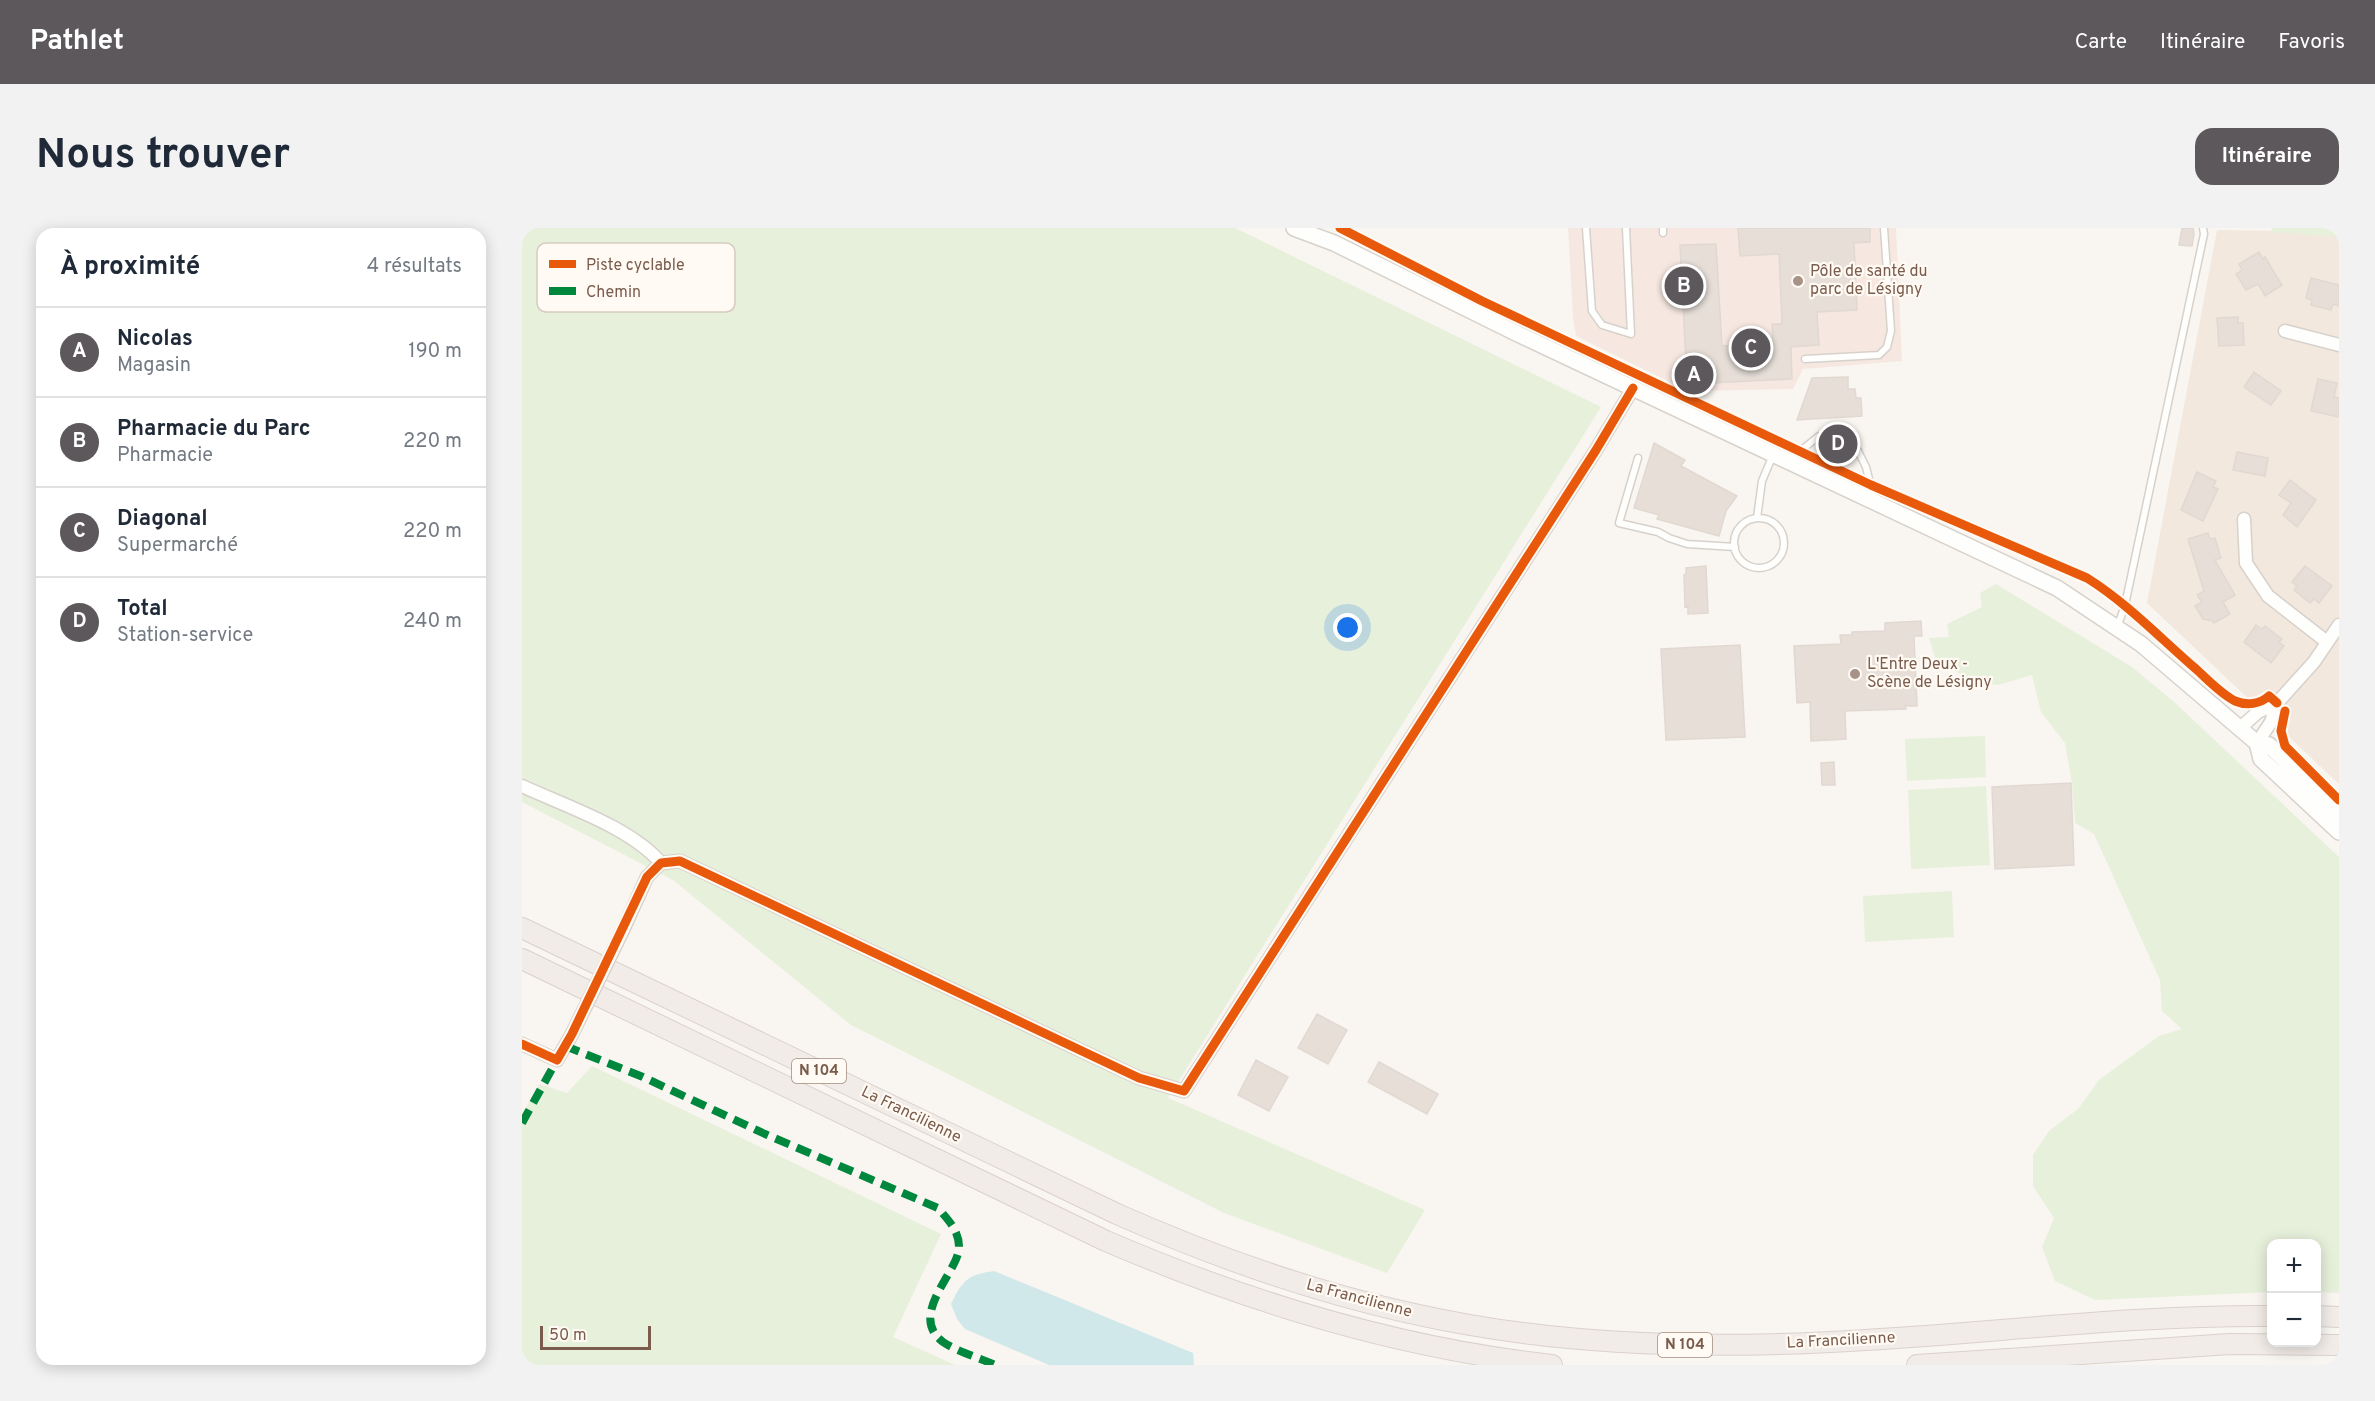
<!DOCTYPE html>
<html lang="fr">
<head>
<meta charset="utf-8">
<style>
	body { margin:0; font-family:Overpass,sans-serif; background:#f2f2f3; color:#1f2937 }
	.controls { position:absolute; right:18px; bottom:18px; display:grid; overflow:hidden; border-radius:12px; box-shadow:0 3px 15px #0003 }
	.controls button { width:54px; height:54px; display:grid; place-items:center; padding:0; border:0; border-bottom:2px solid #e0e1e3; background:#fff; color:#1f2937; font:30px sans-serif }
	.scale { position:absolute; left:18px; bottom:15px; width:111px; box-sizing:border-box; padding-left:6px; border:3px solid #7a5c4d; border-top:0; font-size:16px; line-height:21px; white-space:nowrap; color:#7a5c4d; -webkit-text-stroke:4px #fffaf3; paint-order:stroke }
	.you { position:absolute; left:826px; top:400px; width:21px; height:21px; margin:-15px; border:4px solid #fff; border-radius:50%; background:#1a73e8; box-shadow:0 0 0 9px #1a73e833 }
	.badge { display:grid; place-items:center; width:39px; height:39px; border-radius:50%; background:#5c585b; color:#fff; font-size:20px; font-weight:700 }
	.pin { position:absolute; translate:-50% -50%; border:3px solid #fff; box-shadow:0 2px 6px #0006 }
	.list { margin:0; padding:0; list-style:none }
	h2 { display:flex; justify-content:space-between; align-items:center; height:78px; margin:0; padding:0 24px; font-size:26px }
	h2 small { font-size:20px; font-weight:400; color:#747a83 }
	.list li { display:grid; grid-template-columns:39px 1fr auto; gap:18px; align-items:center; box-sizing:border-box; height:90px; padding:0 24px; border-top:2px solid #e0e1e3 }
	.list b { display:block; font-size:22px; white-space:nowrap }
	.list p { margin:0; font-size:20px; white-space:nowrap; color:#747a83 }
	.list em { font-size:20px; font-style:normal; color:#747a83 }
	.map { position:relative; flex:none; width:1817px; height:1137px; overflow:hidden; border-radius:18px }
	header { display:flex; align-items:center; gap:36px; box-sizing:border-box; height:84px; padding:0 30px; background:#5c585b; color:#fff }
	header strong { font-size:28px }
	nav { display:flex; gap:33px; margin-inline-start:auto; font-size:21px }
	.intro { display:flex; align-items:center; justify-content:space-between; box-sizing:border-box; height:144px; padding:0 36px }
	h1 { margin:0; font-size:42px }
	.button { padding:15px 27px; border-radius:18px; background:#5c585b; color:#fff; font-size:21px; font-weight:700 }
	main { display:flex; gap:36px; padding:0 36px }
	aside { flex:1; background:#fff; border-radius:18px; box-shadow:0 3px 15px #0003 }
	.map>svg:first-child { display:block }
	.residential { fill:#f2e8de }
	.commercial { fill:#f6e8e1 }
	.green { fill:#e7f0db }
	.water { fill:#d0e8ea }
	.building { fill:#e6ded7; stroke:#e2d8d2; stroke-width:1.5 }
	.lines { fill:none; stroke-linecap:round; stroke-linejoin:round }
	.service-casing { stroke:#d7d1cb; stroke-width:9 }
	.minor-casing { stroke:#d7d1cb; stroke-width:15 }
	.tertiary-casing { stroke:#d7d1cb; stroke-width:18 }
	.trunk-casing { stroke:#dad1cc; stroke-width:22 }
	.service { stroke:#fefefd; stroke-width:6 }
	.minor { stroke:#fefefd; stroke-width:12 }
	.tertiary { stroke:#fefefd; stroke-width:15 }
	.trunk { stroke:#f2ece8; stroke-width:20 }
	.minor-bridge-casing { stroke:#d7d1cb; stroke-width:15; stroke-linecap:butt }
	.minor-bridge { stroke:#fefefd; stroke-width:12 }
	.quiet { stroke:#00873e; stroke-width:8; stroke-dasharray:15 8; stroke-linecap:butt }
	.cycleway-casing { stroke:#fffaf3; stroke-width:13 }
	.cycleway { stroke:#e8590c; stroke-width:9 }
	.poi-dot { fill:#a69286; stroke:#fffaf3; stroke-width:2 }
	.labels { text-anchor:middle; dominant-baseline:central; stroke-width:4.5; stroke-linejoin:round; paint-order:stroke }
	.shield { fill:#fffaf3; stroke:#a28b7f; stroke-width:1.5 }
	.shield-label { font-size:15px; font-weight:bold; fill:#7a5c4d }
	.poi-label { font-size:16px; fill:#7a5c4d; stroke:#fffaf3; text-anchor:start }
	.street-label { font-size:16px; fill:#7a5c4d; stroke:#fffaf3 }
	.key { fill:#fffaf3; stroke:#d7cbc1; stroke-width:1.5 }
	.key-label { font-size:16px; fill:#7a5c4d }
</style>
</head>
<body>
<header>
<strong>Pathlet</strong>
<nav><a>Carte</a><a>Itinéraire</a><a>Favoris</a></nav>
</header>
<div class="intro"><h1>Nous trouver</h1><a class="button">Itinéraire</a></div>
<main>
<aside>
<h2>À proximité<small>4 résultats</small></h2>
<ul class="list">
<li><span class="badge">A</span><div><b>Nicolas</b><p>Magasin</p></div><em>190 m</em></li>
<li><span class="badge">B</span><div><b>Pharmacie du Parc</b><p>Pharmacie</p></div><em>220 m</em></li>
<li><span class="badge">C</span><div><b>Diagonal</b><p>Supermarché</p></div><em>220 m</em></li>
<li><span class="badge">D</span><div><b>Total</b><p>Station-service</p></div><em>240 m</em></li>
</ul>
</aside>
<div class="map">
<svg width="1817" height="1137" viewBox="0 0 1817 1137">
	<rect width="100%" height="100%" fill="#f9f5f0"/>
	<path class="residential" d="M1695,2L1817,4V556L1625,375Z"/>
	<path class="commercial" d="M1046,0H1374L1380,133L1281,141L1271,161L1166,163L1054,108L1051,90Z"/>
	<path class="green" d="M0,0H713L1079,179L646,870L903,982L865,1045L702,985L329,797L151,652L0,574Z
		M1750,0H1817V9L1749,4Z
		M1474,356L1610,439L1651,473L1817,629V1065L1795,1064L1794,1016H1750L1749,1064L1573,1072L1533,1053L1520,1019L1532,990L1511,958V927L1527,903L1556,881L1577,852L1637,808L1660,801L1640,783L1638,752L1572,606L1553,595L1550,555L1543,515L1519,484L1510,447L1476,457L1450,454L1413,429L1407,410L1427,409L1425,396L1460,379L1458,365Z
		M1463,508L1464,549L1385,553L1383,511Z
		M1464,558L1468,637L1389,641L1386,562Z
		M1430,663L1432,709L1343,714L1341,668Z
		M70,838L419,1006L371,1109L433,1137H0V887L17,856L45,865Z"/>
	<path class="water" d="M472,1043L671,1125L672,1137H527L443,1101L435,1091L429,1076C441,1051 446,1047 472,1043Z"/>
	<path class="building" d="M1216,0H1348V14L1332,15L1335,82L1295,84L1297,117L1269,119L1270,151L1168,156L1167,135H1164L1158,17L1194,16L1200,118L1251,116L1250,96H1260L1257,26L1218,28Z
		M1660,0H1671L1672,6L1670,18L1657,17Z
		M1737,24L1741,31L1743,29L1760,57L1743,68L1736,56L1724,62L1714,46L1720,42L1717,36Z
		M1789,50L1817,57V78L1811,76L1809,82L1789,77L1790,72L1784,70Z
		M1716,89V95H1721L1722,117L1697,118L1695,90Z
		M1732,144L1759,163L1749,177L1722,159Z
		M1326,149V161H1333L1334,170H1339L1340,188L1275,192L1290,150Z
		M1796,151L1815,155L1812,169L1817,170V189L1789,183Z
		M1314,196L1332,205L1328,214L1309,207Z
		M1132,215L1163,232L1159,238L1215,268L1204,283L1197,308L1135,291L1137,287L1112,280Z
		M1304,216L1323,224L1319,231L1302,222Z
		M1715,224L1746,230L1743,248L1711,242Z
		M1675,244L1694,253L1691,259L1696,261L1681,293L1659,282Z
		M1768,252L1794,272L1775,299L1761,287L1769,275L1757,267Z
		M1686,305L1688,311L1693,310L1699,330L1693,332L1713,367L1701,374L1708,386L1692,395L1691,393L1681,391L1673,378L1680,374L1675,367L1682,363L1666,311Z
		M1184,338L1186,385L1166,386V378L1163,379L1162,347L1164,346V340Z
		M1783,338L1810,358L1797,375L1792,371L1788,375L1772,362L1775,358L1770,354Z
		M1399,393L1400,408H1392L1395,478H1383L1384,481L1323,483L1324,511L1289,513L1288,474L1275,475L1272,418L1319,416L1318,407H1330V404L1363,403V395Z
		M1734,397L1740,401L1743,398L1760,411L1757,414L1762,418L1749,435L1722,414Z
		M1218,417L1223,509L1144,512L1139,421Z
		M1312,534L1313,557H1300L1299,535Z
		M1549,555L1552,637L1473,641L1470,559Z
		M795,786L825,802L806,836L776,820Z
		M734,832L766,849L747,883L716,867Z
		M857,834L916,866L905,886L846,854Z"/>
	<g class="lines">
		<g class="service-casing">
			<path id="service" d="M1064,0L1070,83L1080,97L1109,106L1104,0
				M1141,0V5
				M1283,131L1357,127L1365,119L1369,103L1362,0
				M1116,230L1097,295L1136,304L1147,310L1165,316L1213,319
				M1267,232L1297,208L1336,223L1344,239L1352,271
				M1235,290L1240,253L1251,227
				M1212 315a25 25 0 1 1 50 0a25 25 0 1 1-50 0Z
				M1595,400L1603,377L1682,6L1681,0"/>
		</g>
		<g class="minor-casing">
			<path id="minor" d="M1763,103L1817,117
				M1722,291L1724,335L1746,368L1805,414
				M1717,501L1736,484L1755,475L1792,434L1817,397
				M1735,515L1749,494L1755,475
				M0,558C43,578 108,599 139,635
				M101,702L125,649L139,635L158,633L617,850L662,863L1074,222L1111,160
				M0,816L35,832L50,806"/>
		</g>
		<g class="tertiary-casing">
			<path id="tertiary" d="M772,0L812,15L994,105L1535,360L1619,416L1735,515L1747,517L1817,586
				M1735,515L1739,531L1817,604"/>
		</g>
		<g class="trunk-casing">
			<path id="trunk" d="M0,700L595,986C708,1036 826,1076 948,1097C1067,1118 1188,1120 1308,1114C1455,1107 1602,1087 1750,1088
				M0,731L584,1013C726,1074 875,1120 1030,1137
				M1794,1088L1817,1089
				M1395,1137L1708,1116L1817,1117"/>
		</g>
		<use href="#service" class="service"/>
		<use href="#minor" class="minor"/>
		<use href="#tertiary" class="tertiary"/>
		<use href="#trunk" class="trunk"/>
		<g class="minor-bridge-casing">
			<path id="minor-bridge" d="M50,806L101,702"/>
		</g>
		<use href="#minor-bridge" class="minor-bridge"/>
		<path class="quiet" d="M43,818L121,849L243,906L416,980C426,992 438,1003 437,1021C434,1046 386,1088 421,1114C434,1123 458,1130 473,1137
			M0,895L35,832"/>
		<g class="cycleway-casing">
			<path id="cycleway" d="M818,0L960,73L1349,257L1565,350C1605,375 1638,410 1674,441C1686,452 1699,466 1713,473C1725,478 1738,476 1747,468L1755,475
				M1763,483L1759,503L1763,518L1817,572
				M0,816L35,832L50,806L125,649L139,635L158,633L617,850L662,863L1074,222L1111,160"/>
		</g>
		<use href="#cycleway" class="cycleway"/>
	</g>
	<g class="poi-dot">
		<circle cx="1276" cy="53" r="6"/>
		<circle cx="1333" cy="446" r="6"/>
	</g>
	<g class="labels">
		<g class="shield">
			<rect x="270" y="831" width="54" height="24" rx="4.5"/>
			<rect x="1136" y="1105" width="54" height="24" rx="4.5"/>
		</g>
		<g class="shield-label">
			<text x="297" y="843">N 104</text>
			<text x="1163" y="1117">N 104</text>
		</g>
		<g class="poi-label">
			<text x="1288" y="44">Pôle de santé du<tspan x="1288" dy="18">parc de Lésigny</tspan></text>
			<text x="1345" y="437">L'Entre Deux -<tspan x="1345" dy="18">Scène de Lésigny</tspan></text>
		</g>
		<g class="street-label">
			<text transform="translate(389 887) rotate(26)">La Francilienne</text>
			<text transform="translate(837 1071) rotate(15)">La Francilienne</text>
			<text transform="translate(1319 1113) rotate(-3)">La Francilienne</text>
		</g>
	</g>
	<rect x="15" y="15" width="198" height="69" rx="9" class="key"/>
	<rect x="27" y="32" width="27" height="8" fill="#e8590c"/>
	<rect x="27" y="59" width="27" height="8" fill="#00873e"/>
	<g class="key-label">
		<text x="64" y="42">Piste cyclable</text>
		<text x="64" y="69">Chemin</text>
	</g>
</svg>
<div class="controls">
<button>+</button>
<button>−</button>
</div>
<div class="scale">50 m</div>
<div class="you"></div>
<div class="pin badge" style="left:1172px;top:147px">A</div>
<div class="pin badge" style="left:1162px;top:58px">B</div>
<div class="pin badge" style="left:1229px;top:120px">C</div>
<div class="pin badge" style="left:1316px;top:216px">D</div>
</div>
</main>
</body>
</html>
